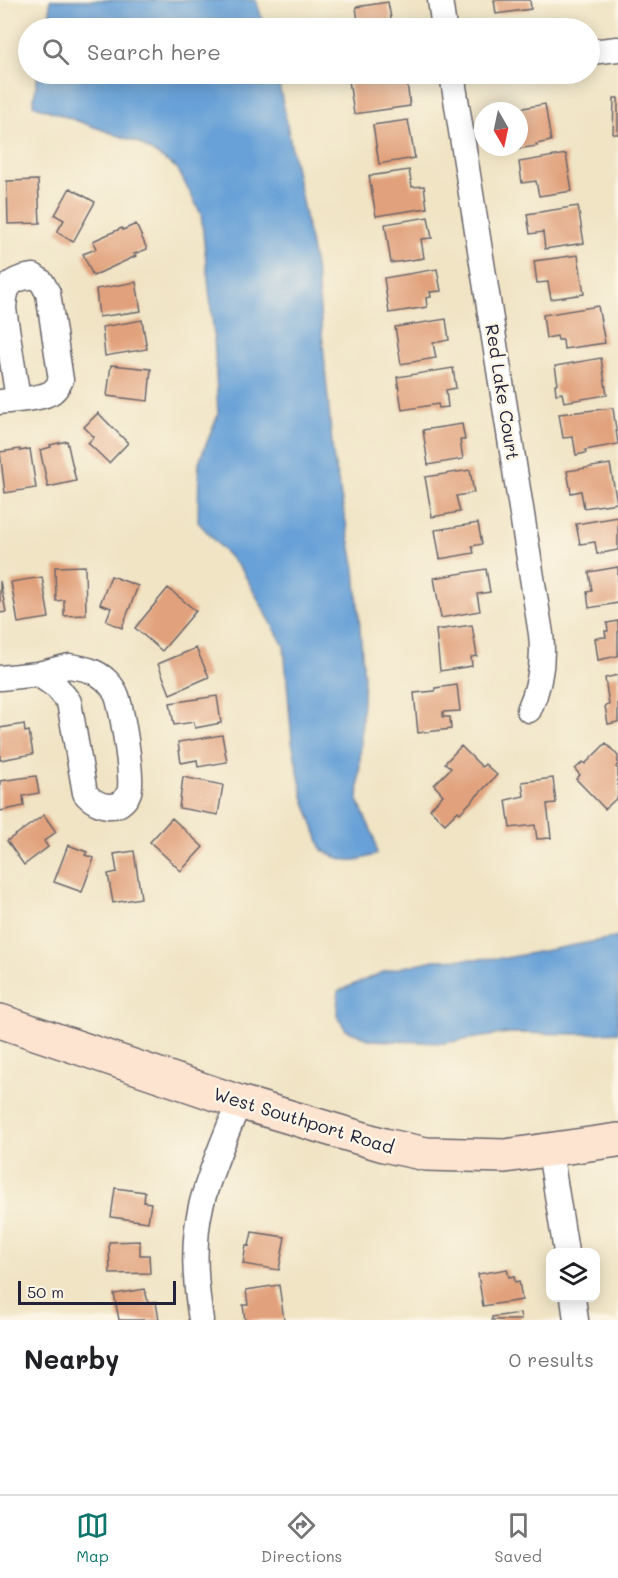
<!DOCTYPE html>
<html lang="en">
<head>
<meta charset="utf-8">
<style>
	body { margin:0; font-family:Mali,sans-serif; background:#f2f2f2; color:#202124 }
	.controls { position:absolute; right:18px; bottom:18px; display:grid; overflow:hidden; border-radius:12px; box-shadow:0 3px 15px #0003 }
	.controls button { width:54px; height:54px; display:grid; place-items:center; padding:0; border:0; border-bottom:2px solid #e0e0e0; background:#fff; color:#202124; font:30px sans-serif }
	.compass { position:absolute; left:474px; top:102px; width:54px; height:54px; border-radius:50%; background:#fff; box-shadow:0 3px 15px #0003; rotate:171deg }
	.scale { position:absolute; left:18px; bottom:15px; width:158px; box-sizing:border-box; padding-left:6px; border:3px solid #22223b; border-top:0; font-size:16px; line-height:21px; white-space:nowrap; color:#22223b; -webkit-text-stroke:4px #fcf5e5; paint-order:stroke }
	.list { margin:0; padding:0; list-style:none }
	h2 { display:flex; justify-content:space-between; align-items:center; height:78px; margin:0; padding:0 24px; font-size:26px }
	h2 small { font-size:20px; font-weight:400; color:#757577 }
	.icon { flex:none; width:33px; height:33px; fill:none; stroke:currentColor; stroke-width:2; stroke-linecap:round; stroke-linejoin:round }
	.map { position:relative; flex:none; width:618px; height:1320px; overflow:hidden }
	.search { position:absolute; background:#fff; box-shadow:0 3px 15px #0003; left:18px; right:18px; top:18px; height:66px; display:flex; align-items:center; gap:15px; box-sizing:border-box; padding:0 21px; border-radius:33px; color:#757577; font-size:22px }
	.sheet { height:174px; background:#fff }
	nav { display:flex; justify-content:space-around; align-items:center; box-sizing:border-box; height:84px; border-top:2px solid #e0e0e0; background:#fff; font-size:16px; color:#757577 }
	nav a { display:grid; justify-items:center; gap:3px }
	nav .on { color:#0f766e }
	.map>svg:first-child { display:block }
	.water { fill:#68a1d7; stroke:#456289; stroke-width:1.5 }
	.building { fill:#e1a17b }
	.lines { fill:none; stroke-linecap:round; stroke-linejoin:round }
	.street-casing { stroke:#6a666b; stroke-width:27 }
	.secondary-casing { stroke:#6a666b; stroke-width:36 }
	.street { stroke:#fff; stroke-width:24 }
	.secondary { stroke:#fde4d1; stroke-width:33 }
	.labels { text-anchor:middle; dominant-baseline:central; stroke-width:5; stroke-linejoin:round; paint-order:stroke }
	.street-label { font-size:18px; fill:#22223b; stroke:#fcf5e5 }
</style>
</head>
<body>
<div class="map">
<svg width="618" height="1320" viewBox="0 0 618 1320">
	<rect width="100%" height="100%" fill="#fcf5e5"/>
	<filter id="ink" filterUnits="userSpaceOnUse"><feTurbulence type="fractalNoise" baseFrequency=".0167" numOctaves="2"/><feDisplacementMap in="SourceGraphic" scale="12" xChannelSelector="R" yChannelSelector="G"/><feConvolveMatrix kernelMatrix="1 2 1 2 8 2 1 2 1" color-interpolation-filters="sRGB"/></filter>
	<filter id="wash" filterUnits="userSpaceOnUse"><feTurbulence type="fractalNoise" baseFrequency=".008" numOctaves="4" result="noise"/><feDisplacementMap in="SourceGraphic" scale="24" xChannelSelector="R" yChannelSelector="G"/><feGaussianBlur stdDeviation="1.35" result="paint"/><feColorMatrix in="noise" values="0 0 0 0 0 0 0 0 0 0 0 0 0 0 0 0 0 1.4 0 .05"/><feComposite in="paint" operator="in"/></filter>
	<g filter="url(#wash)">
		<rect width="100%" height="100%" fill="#f0e4c5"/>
		<path class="water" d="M50,0H256L265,28H50Z
			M38,74H277L317,277L333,455L355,569L364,677L358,801L374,837L377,854C353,863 344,863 322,850L303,796L292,742L284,646L243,572L198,522L199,462L218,415L214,336L201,214L177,168L139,143L33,105Z
			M618,937V1032L582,1034L508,1033L444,1043L371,1040L346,1030L337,1016L338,991L386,971L434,960L506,958Z"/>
		<g id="blocks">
			<path class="building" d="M494,0H530L531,9L496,14Z
				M388,2L392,24L398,23L399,28H359L356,7Z
				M348,74H387L388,84L407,82L410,106L354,114Z
				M614,98H618V134H613Z
				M545,104L551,141L536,144L537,146L517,149V147H519V111L512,110Z
				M408,120L415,158L379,164L373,125Z
				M566,154L572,191L539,196L536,181L522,183L519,162Z
				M409,170L412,187L424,186L427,208L376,216L369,176Z
				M38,180L40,223L8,224L7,181Z
				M70,188L95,202L73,242L57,232L64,220L55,215Z
				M578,206L584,243L545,249L543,232L530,234L527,214Z
				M428,217L432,238L421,239L424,258L391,263L385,224Z
				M136,224L147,249L134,254L136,256L93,276L83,254L96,249L93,241L122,228L123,230Z
				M578,255L584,294L551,299L548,282L537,283L534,261Z
				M437,269L441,291L430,292L431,297L426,298L427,307L389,313L384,278Z
				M136,282L141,311L99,317L96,289Z
				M598,306L605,343L564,349L563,340H558L557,336L546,338L543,315Z
				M446,319L449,340L433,343L436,358L401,364L395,327Z
				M142,320L147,349L105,356L102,327Z
				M601,358L607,395L564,402L562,393L556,394L555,384H558L555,366Z
				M111,365L151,369L148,401L107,396Z
				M453,368L456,388L446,390L448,407L439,408L438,404L402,410L397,377Z
				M613,408L618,444L585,450L586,453L576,455L573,437L563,438L559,414Z
				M98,413L128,443L109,463L88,443L94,437L84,427Z
				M462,424L465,440H460L463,459L428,465L423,430Z
				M67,441L76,481L48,487L40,450L51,447L50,445Z
				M20,449V451L30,449L36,488L5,493L0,452Z
				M610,464L617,503L584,508L581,491L571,493L567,471Z
				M470,470L474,493L456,496L460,512L432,517L425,477Z
				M618,517V550L597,554L595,542L580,544L576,524Z
				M478,523L482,544L472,546L474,553L440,559L435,530Z
				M85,566L86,615L64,616V600L56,601L55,567Z
				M618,567V603L589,608L587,592L592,591L589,572Z
				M486,569L490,592L477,594L480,611L441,618L434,578Z
				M111,576L138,586L122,628L106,621L111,608L100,604Z
				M42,577L49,618L18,623L11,582Z
				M0,581L6,612L0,613Z
				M168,588L196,611L162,651L135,628Z
				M618,621V656L598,660L595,638L606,637L605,631H608L607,623Z
				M472,625L477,656L471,657L472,666L440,671L436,630Z
				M196,648L209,677L170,694L158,664Z
				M618,675V722L608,724L605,706L609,705L605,678Z
				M457,685L460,711L443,712V717H450L451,729L418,733L414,693L435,691V688Z
				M217,696L221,723L195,728L194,722L174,725L170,703Z
				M24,724L25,732L29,731L33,754L0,760V728Z
				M222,735L227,762L198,767L197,760L181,763L178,742Z
				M606,743L618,756V764L616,767L618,769V797L605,809L576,779L580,775L575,769L583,762L585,764Z
				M461,746L482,767L485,764L497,775L460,813L458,811L445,824L430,809L443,795L434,785L451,768L445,763Z
				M36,776L39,793L23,796L24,806L0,811V781Z
				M183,777L223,785L218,815L179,808Z
				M553,778L556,803L547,804L551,838L537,839L535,825L510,828L506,800L524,796L522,782Z
				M44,815L56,832L44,841L48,847L24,865L7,841Z
				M172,818L203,847L181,871L150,842Z
				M68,845L87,852L85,855L94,858L82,892L54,882Z
				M134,851L141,898L113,903L108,874L117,872L114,854Z
				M115,1188L145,1192L144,1202L151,1203L148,1222L111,1217Z
				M252,1232L285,1237L279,1270L243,1264L246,1245L249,1246Z
				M140,1241V1255H149L150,1273L110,1274L109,1242Z
				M507,1269L509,1277L514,1276L515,1282L519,1281L522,1300L483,1306L478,1274Z
				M279,1285L284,1320H245L243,1305H248L246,1290Z
				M145,1289L148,1303L156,1302L159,1320H119L114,1294Z
				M520,1313L521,1320H492V1317Z"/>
		</g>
	</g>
	<g filter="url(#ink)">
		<use href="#blocks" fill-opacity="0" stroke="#6a666b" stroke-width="1.5"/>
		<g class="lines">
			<g class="street-casing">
				<path id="street" d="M440,0L444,28
					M590,52L618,49
					M452,74L541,634C544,660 540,686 529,710
					M0,402C13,400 42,399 52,392C56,389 59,384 61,380L48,293L42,282L34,276C10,279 5,285 4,309L18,399
					M69,666C83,668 96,670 107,681C111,685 115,691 117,696C122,711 134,780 129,792C121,814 96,807 85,793L69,702L57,687L38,674Z
					M0,678L38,674
					M550,1151L566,1252
					M573,1298L576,1320
					M201,1320C195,1282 192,1243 201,1206C210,1170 226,1136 239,1102"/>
			</g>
			<g class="secondary-casing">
				<path id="secondary" d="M0,1021L239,1102L384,1145L426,1154L505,1156L618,1140"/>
			</g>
			<use href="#street" class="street"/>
			<use href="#secondary" class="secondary"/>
		</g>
	</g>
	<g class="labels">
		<g class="street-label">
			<text transform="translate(503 392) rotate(81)">Red Lake Court</text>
			<text transform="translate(304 1120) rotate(17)">West Southport Road</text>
		</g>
	</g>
</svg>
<div class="controls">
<button><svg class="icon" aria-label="layers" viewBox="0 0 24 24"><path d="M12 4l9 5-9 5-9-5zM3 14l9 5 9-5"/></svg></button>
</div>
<svg class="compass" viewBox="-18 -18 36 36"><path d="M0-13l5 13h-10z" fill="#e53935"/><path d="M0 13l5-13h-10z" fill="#757577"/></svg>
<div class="scale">50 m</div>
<div class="search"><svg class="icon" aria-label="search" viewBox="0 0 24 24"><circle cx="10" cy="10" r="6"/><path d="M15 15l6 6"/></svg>Search here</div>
</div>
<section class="sheet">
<h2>Nearby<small>0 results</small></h2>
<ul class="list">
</ul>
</section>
<nav>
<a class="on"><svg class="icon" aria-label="map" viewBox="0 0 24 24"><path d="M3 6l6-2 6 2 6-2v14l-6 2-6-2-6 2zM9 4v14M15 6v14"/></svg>Map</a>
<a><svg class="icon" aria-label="directions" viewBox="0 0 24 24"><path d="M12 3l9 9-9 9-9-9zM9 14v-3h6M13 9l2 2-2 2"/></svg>Directions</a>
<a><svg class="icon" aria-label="saved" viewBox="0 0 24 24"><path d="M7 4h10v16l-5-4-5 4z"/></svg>Saved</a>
</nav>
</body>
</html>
